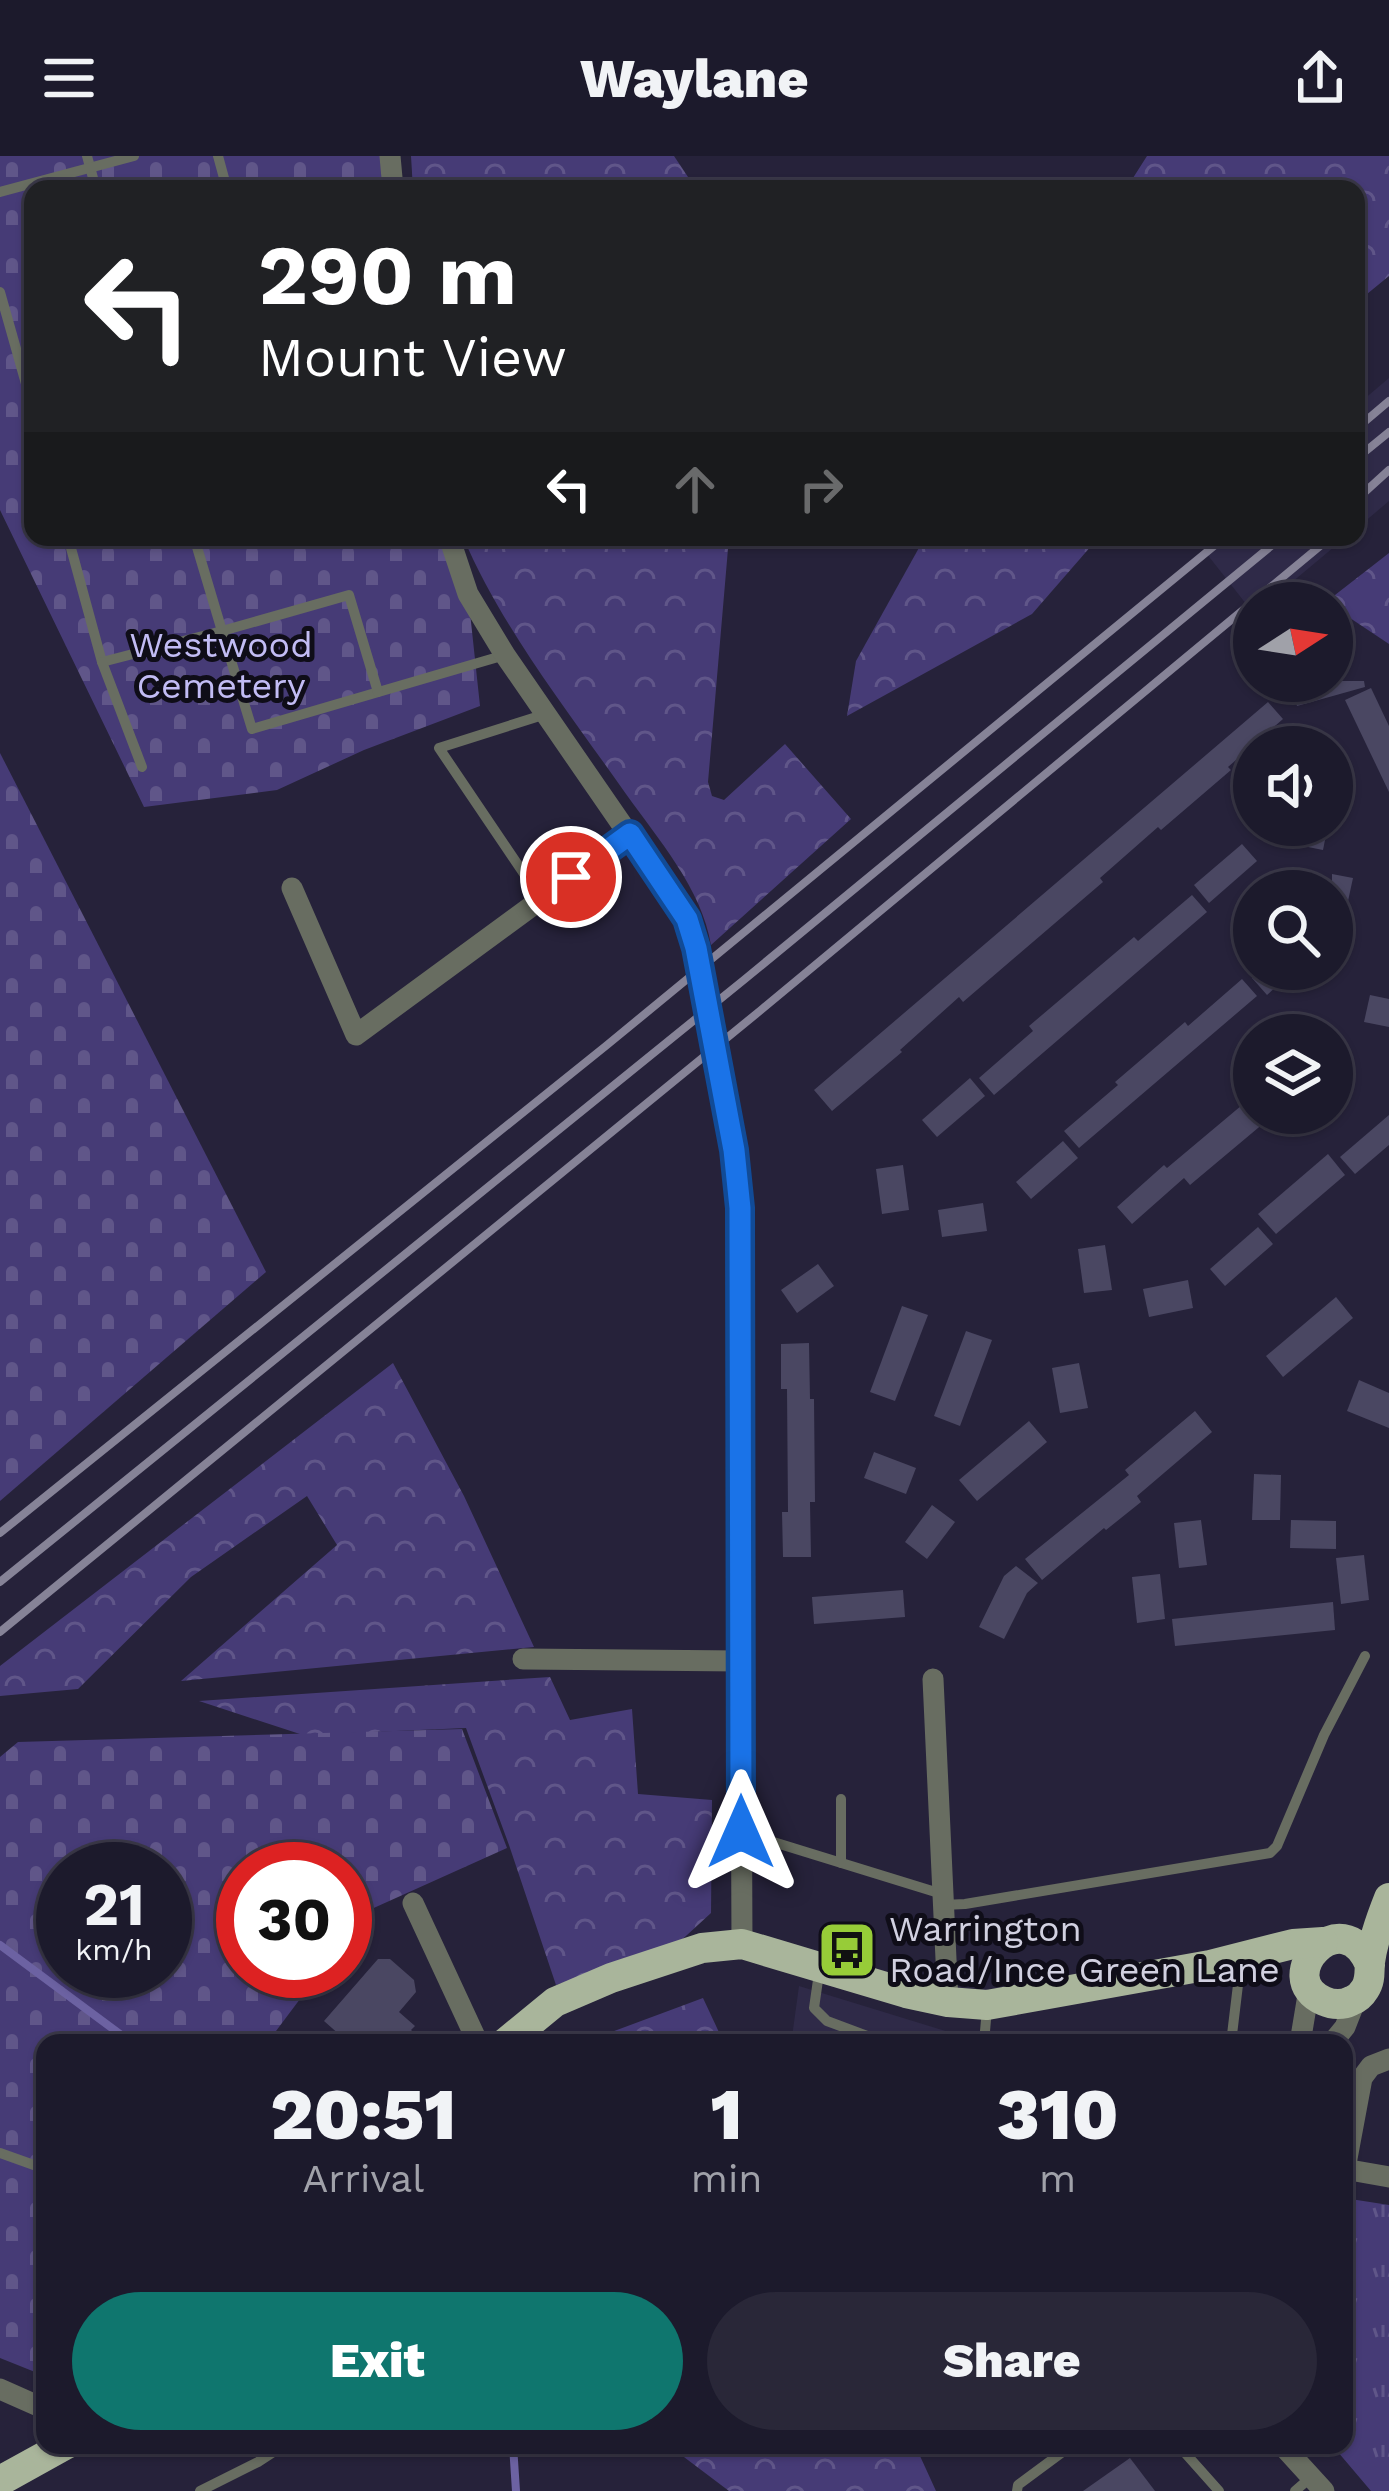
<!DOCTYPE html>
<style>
body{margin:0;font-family:"Work Sans",sans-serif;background:#292738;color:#f1f3f6;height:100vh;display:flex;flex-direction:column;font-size:45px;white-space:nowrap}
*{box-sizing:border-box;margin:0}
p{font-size:39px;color:#a0a1a9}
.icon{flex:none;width:66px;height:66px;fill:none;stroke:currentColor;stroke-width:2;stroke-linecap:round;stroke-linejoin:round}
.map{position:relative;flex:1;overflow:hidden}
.drawer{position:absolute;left:36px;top:1878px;width:1317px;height:420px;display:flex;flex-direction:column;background:#1c1a2c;border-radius:24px;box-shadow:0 3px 9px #0004,0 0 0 3px #3a3848}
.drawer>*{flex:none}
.banner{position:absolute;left:24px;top:24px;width:1341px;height:366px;border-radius:24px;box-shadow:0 3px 9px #0004,0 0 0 3px #3a3848;background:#202124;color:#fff;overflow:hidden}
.needle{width:78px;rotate:78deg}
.controls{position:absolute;left:1233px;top:426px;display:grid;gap:24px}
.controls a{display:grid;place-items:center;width:120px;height:120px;border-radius:50%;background:#1c1a2c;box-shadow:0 3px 9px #0004,0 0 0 3px #3a3848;font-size:60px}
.speed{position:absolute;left:36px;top:1686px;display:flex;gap:24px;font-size:60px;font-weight:700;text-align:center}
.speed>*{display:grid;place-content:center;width:156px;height:156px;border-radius:50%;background:#1c1a2c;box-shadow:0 3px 9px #0004,0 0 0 3px #3a3848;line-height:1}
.speed small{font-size:30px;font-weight:400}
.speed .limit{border:18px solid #d22;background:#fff;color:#111}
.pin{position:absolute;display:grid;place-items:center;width:102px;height:102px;color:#fff;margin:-51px;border:6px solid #fff;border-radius:50%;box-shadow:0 3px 12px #0007}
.me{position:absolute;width:132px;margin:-66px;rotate:0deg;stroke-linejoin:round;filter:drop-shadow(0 0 9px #0008)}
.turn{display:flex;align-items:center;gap:42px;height:252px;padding:0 36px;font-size:54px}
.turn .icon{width:156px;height:156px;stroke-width:2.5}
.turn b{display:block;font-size:84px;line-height:102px}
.lanes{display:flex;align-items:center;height:114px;padding:0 36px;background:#0003;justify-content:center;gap:60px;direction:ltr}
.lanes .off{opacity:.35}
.eta{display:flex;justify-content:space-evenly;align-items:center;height:204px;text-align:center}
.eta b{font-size:72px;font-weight:800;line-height:84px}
.primary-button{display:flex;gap:24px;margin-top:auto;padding:24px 36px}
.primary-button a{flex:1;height:138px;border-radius:72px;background:#0f766e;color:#fff;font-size:48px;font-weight:800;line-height:138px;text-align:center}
.primary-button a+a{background:#292738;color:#f1f3f6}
header{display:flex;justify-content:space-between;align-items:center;height:156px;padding:0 36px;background:#1c1a2c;font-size:54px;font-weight:800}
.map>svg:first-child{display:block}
</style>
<header><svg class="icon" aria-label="menu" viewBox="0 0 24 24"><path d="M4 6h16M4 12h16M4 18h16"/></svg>Waylane<svg class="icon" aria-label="share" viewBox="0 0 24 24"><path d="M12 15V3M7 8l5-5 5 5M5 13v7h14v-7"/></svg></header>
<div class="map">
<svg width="1389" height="2335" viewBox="0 0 1389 2335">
<defs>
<pattern id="grass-tufts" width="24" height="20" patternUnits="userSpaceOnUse" patternTransform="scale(3)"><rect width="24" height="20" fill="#463b76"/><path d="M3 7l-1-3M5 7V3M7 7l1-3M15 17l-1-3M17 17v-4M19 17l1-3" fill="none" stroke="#605689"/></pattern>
<pattern id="forest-crowns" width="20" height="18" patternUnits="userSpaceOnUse" patternTransform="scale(3)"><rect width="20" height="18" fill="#463b76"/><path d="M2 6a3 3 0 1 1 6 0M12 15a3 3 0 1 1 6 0" fill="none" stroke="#605689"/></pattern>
<pattern id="cemetery-stones" width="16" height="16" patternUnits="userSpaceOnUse" patternTransform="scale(3)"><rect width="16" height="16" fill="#463b76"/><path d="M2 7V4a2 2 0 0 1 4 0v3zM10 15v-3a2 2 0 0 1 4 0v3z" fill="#605689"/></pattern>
</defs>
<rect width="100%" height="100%" fill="#26223a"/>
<g fill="#2f2a48">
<path d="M1389 222V345L1356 373V250Z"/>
<path d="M1207 381H1346L1267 447H1254V458L1199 388Z"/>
<path d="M799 1830 965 1881V1887H777L792 1881Z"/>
</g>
<path fill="url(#grass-tufts)" d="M1344 2042 1389 2049V2335H1371L1332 2289H1344Z"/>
<g fill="url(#forest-crowns)">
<path d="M411 0H674L696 33H413Z"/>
<path d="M1147 0H1389V120L1356 147V33H1126Z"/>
<path d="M463 381H729L708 626 712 640 724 644 785 588 851 663 711 789C702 733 658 683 626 638 568 555 503 474 463 381Z"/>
<path d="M925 381H1099L1032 458 847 560 856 505Z"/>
<path d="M1389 397V488L1332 450V447L1326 446Z"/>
<path d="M393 1207 464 1340 534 1491 181 1525 337 1389 307 1340 191 1421 78 1533 0 1540V1510Z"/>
<path d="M550 1521 570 1564 632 1553 638 1638 712 1644 711 1757 675 1790 556 1829 509 1689 466 1572 303 1579 199 1545Z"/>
<path d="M703 1842 724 1887H582Z"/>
<path d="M646 2289H915L936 2335H729L676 2295Z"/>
</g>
<g fill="url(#cemetery-stones)" fill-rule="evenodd">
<path d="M0 0H390L393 33H33V381H449L468 438 480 550 364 594 277 634 144 651 0 354Z"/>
<path d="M0 597 266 1116 0 1345Z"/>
<path d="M462 1573 507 1692 367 1755 345 1784V1713H243V1815H321L267 1887H45V2220L0 2202V1601L18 1586ZM63 1713H165V1815H63Z"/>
</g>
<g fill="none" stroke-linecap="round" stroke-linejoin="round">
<g stroke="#6c62a2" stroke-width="8">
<path d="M0 1789 132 1887"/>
<path d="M513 2289 516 2335"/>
</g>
</g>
<g fill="#4a4762">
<path d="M1290 525H1364L1365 531 1297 550Z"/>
<path d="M1371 532 1389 570V636L1345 544Z"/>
<path d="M1268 546 1283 563 1228 611 1231 614 1161 674 1158 671 1100 722 1103 726 963 846 959 841 900 894 902 896 832 955 814 934Z"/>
<path d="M1282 669H1328L1323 694 1278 685Z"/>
<path d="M1242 688 1257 705 1209 747 1194 729Z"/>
<path d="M1332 718 1353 722 1340 782 1332 781Z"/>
<path d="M1192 739 1207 756 994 939 979 922 1033 875 1029 870 1134 781 1138 785Z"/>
<path d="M1262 813H1296L1267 839 1252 822Z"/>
<path d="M1242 823 1257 840 1079 992 1064 975 1118 929 1115 926 1185 866 1188 870Z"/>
<path d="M1370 839 1389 843V871L1364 866Z"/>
<path d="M970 922 985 940 937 981 922 964Z"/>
<path d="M1254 939V957H1276L1190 1029 1184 1022 1132 1068 1117 1051 1164 1009 1167 1012Z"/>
<path d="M1389 959V989L1355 1018 1340 1001Z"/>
<path d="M1063 985 1078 1002 1031 1043 1016 1026Z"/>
<path d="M1328 998 1345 1019 1276 1078 1258 1058Z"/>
<path d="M903 1009 909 1054 882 1058 876 1013Z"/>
<path d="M983 1047 987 1075 942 1081 938 1054Z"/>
<path d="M1258 1071 1273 1088 1225 1130 1210 1113Z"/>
<path d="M1105 1089 1112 1134 1084 1137 1078 1093Z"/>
<path d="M818 1108 834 1130 797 1157 781 1134Z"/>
<path d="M1188 1124 1193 1152 1149 1161 1143 1133Z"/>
<path d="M1336 1141 1353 1162 1283 1221 1266 1200Z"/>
<path d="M902 1150 928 1159 895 1245 870 1236Z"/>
<path d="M966 1175 992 1184 960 1270 934 1260Z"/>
<path d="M809 1187 810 1243H814L815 1346H810L811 1401H783L782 1356H788L787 1233H781V1188Z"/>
<path d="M1079 1207 1088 1252 1060 1257 1052 1212Z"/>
<path d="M1359 1224 1389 1237V1272L1347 1255Z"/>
<path d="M1195 1255 1212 1276 1137 1340 1141 1346 1106 1374 1104 1372 1042 1424 1025 1403 1129 1319 1125 1314Z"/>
<path d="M1029 1265 1047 1286 977 1345 959 1324Z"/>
<path d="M874 1296 916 1312 906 1338 864 1322Z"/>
<path d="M1254 1318 1281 1319 1280 1364H1252Z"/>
<path d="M932 1349 955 1366 927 1403 905 1386Z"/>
<path d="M1201 1364 1207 1409 1179 1412 1174 1367Z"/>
<path d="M1291 1364 1336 1365V1393L1290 1392Z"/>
<path d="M1364 1399 1369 1444 1341 1448 1336 1402Z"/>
<path d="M1016 1410 1038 1427 1027 1437 1004 1483 979 1471 1004 1420Z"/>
<path d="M1160 1418 1165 1463 1137 1467 1132 1421Z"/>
<path d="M903 1434 905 1461 814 1468 812 1441Z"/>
<path d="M1333 1446 1335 1474 1175 1490 1172 1463Z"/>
<path d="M378 1803H390L414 1824 416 1836 399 1856 415 1870 411 1874 425 1887H349L324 1865Z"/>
<path d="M1130 2302 1155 2335H1083Z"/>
</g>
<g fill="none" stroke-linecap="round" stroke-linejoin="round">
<g stroke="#686d61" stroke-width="10">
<path d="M87 0 96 33"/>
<path d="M218 0 227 33"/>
<path d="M0 36 134 0"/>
<path d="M0 136 28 235"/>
<path d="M68 381 102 506 222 475 252 573 505 499"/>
<path d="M194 381 222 475 349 439 378 536"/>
<path d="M102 506 142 611"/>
<path d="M541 743 439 592 546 558"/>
<path d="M741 1676 942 1738"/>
<path d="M841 1707V1643"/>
<path d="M943 1749 965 1748 1270 1697 1277 1690 1324 1579 1365 1500"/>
<path d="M819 1817 814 1852 827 1865 886 1887"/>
<path d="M984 1887 987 1852"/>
<path d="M1231 1887 1241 1804"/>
<path d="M0 1997 45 2013"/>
<path d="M1178 2289 1219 2335"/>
<path d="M200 2335 258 2306 284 2289"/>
<path d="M1017 2335 1018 2329 1072 2289"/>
<path d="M1295 2335 1310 2322"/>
</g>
<g stroke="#686d61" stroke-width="21">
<path d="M390 0 393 33"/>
<path d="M449 381 468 438 505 499 687 763 696 792"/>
<path d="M292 732 356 879 630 678"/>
<path d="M717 901 733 994 739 1052 742 1788"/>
<path d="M523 1503 740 1505"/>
<path d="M933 1523 948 1846"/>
<path d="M413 1747 478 1887"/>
<path d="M1300 1887 1309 1833"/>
<path d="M1332 1887 1345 1871 1356 1843"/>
<path d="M1344 2013 1389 2021"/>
<path d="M1345 2013 1362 1922 1371 1910 1389 1903"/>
<path d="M0 2233 45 2253"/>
<path d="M1282 2289 1324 2335"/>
</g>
<g stroke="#a9b59b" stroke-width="30">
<path d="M1370 1809C1342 1742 1270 1822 1324 1845 1333 1849 1343 1849 1351 1845 1357 1843 1362 1838 1365 1833 1371 1824 1369 1815 1370 1806 1373 1784 1381 1762 1389 1742"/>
<path d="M505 1887 555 1846 611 1822 702 1792 742 1788 906 1837 948 1846 987 1849 1210 1809 1293 1788 1323 1786"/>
<path d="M0 2325 65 2289"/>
</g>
<g stroke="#868397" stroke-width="8">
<path d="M1356 273 1389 245"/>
<path d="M1356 303 1389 276"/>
<path d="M1356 344 1389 314"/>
<path d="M0 1377 607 889 1225 381"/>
<path d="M0 1426 745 823 1282 381"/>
<path d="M0 1476 761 854 1331 381"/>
</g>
<path stroke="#686d61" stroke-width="21" d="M696 792 717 901"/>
</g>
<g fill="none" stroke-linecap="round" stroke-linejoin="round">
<g stroke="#114b97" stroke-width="30">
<path id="route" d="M571 721 630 678 687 763 696 792 734 994 740 1052 741 1676"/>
</g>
<use href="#route" stroke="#1a73e8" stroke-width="21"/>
</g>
<defs>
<g id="bus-square" transform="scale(3)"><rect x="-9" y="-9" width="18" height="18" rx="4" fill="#97cc38" stroke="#0f0d18"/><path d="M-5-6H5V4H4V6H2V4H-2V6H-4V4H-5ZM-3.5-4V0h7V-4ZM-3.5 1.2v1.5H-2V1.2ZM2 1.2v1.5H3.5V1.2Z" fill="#111"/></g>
</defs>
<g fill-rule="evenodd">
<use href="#bus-square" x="847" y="1794"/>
</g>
<g text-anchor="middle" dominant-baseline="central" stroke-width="10" stroke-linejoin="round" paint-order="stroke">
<g font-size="36" fill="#c2bcf4" stroke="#0f0d18">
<text x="221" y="489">Westwood<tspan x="221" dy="41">Cemetery</tspan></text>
</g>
<g font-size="36" fill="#d1d0e0" stroke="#0f0d18" text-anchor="start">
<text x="889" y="1773">Warrington<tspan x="889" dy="41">Road/Ince Green Lane</tspan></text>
</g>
</g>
</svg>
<div class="controls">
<a><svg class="needle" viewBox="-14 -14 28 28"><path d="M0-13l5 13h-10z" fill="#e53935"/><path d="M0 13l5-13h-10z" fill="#a0a1a9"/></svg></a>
<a><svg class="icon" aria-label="sound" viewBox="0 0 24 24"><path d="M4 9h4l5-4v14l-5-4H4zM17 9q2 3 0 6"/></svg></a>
<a><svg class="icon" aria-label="search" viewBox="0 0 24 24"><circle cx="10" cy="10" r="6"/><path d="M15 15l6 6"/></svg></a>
<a><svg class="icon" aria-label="layers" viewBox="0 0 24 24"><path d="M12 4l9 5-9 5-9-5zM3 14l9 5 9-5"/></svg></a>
</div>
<div class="speed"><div>21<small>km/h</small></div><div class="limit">30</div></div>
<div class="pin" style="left:571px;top:721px;background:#d93025"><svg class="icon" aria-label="arrive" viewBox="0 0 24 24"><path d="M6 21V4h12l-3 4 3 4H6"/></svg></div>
<svg class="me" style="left:741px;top:1676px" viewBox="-20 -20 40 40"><path d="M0-17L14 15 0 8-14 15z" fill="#1a73e8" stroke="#fff" stroke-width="4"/></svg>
<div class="banner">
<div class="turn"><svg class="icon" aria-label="left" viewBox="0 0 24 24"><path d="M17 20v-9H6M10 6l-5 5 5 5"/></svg><div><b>290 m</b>Mount View</div></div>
<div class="lanes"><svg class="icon" aria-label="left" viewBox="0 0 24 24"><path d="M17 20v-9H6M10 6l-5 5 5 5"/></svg><svg class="icon off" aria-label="ahead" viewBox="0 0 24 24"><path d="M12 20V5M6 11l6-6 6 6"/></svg><svg class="icon off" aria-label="right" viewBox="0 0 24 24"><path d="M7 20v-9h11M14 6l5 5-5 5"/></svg></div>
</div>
<section class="drawer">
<div class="eta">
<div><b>20:51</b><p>Arrival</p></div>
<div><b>1</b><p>min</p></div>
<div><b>310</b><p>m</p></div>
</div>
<div class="primary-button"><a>Exit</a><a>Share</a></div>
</section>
</div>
